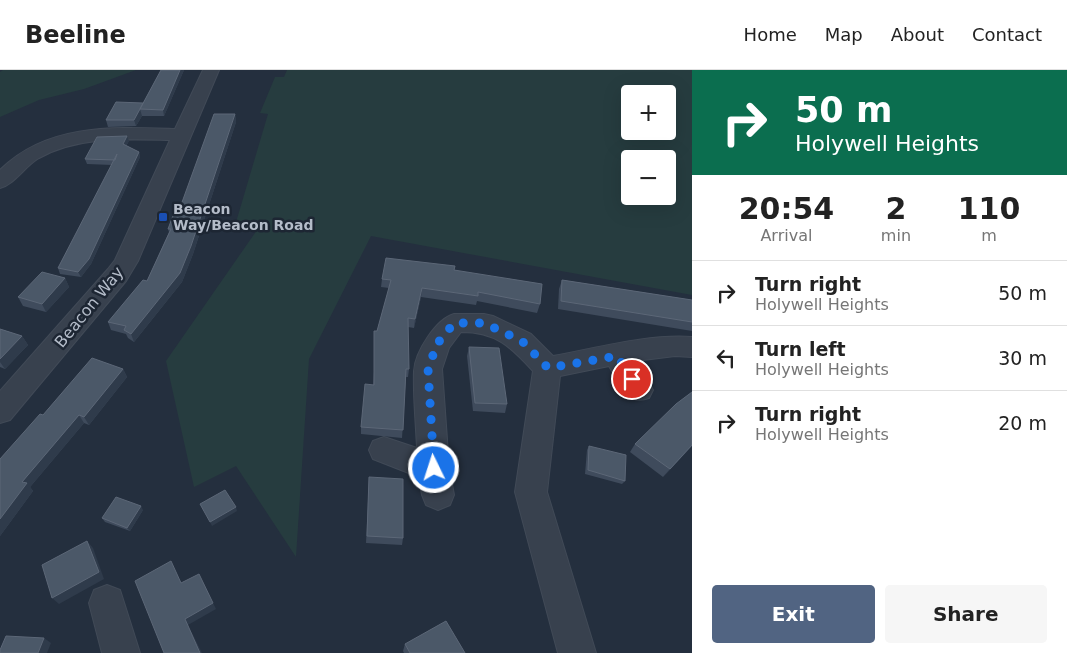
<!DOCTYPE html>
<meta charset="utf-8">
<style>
body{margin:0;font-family:"DejaVu Sans",sans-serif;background:#f6f6f6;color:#222;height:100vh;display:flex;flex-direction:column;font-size:19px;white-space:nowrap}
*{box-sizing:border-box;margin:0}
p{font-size:16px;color:#767676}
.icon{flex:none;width:28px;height:28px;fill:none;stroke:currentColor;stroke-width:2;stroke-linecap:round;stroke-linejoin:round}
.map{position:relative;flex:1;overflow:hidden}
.panel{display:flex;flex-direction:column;background:#fff;width:375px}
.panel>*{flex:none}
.top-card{background:#0b6e4f;color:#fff;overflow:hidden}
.tools{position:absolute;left:621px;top:15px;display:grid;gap:10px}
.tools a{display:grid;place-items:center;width:55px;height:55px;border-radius:5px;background:#fff;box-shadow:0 5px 20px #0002;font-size:25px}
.pin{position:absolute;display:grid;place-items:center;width:42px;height:42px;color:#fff;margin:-21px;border:2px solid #fff;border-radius:50%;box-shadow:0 1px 5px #0007}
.me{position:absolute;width:55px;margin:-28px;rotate:356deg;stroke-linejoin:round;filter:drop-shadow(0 0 4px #0008)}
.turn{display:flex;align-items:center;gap:18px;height:105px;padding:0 20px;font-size:22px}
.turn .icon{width:65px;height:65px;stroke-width:2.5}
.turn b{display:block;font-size:35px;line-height:42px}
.eta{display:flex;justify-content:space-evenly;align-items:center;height:85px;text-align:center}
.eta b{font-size:30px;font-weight:600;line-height:35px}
.button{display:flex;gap:10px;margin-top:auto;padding:10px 20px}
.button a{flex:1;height:58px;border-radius:5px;background:#516482;color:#fff;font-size:20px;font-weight:600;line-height:58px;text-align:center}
.button a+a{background:#f6f6f6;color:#222}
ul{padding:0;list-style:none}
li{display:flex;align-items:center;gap:15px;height:65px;padding:0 20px;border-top:1px solid #e0e0e0}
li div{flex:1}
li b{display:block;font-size:19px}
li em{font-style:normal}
header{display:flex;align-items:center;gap:30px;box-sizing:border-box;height:70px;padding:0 25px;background:#fff;border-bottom:1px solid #e0e0e0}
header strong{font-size:24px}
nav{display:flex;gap:28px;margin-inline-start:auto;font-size:18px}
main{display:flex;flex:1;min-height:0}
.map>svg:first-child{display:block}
</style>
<header>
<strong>Beeline</strong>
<nav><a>Home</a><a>Map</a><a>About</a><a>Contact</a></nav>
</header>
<main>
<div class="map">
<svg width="692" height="583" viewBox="0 0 692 583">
<rect width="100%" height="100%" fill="#242f3e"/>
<g fill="#263c3f" fill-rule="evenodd">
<path d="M3 0H136L84 19 39 30 0 47V2Z"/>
<path d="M287 0H692V225L371 166 309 289 296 487 236 396 194 417 166 291 257 160 234 159 268 44 260 43 275 7H284ZM630 24H668V61H630ZM630 89H668V126H630Z"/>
</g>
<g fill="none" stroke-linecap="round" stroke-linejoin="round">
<g stroke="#414a57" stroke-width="2">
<g id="minor">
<path d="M203 0H219L138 191 126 211 10 350 0 353V321L108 199 115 190 170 70C125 69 80 66 39 88 25 96 15 114 0 118V100C47 53 114 57 175 59Z"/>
<path d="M454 244H484L493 246 531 264 553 286C598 278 646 264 692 267V287L675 286 635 291 653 320 649 328C625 336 620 314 609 296L560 306 547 422 596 583H558L515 422 533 301C510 276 496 262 461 262L449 278 442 299 449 398 454 425 450 435 438 440 426 435 422 425 419 407 373 389 369 380 373 371 384 367 417 378C416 353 413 326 414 301 415 282 436 249 454 244Z"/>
<path d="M107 515 120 520 140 583H102L89 533 94 520Z"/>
</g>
</g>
<use href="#minor" fill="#38414e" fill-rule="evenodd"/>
</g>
<g fill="#3f4b5c">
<path d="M161 0H184L164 46H142L136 56 108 57 106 50 143 33Z"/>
<path d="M235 44 236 52 193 184 182 212 134 272 128 268 126 264 111 260 108 252 147 211 169 162 168 159 181 135Z"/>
<path d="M129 71 126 76 139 82 140 87 91 194 81 207 60 204 58 198 112 95 87 94 85 89Z"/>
<path d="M454 200 540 234 537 243 477 231 476 235 421 227 414 258 408 257 409 299 408 307H406L402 368 361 364V357L373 315 377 261 389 218 381 217 382 209Z"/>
<path d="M65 208 69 217 46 242 23 236 18 227Z"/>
<path d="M562 210 692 230V261L558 239 559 219Z"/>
<path d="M0 259 22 266 28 275 5 299 0 297Z"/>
<path d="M469 277 507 334 505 343 473 341 467 286Z"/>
<path d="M123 299 127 307 89 355 84 353 30 417 33 421 0 466V389L43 345Z"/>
<path d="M692 322V376L663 407 630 382 635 374Z"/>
<path d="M589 376 625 411 622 414 585 404 587 380Z"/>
<path d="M369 407 403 468 402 475 366 473Z"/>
<path d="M143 440 130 461 105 452 102 448Z"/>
<path d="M405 574 465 583H404L403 581Z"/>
</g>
<g fill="#2f3b4b">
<path d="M180 0H184L164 46 163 40Z"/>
<path d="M140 39 142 46 136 56 134 50Z"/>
<path d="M235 44 236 52 193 184 182 212 134 272 131 264Z"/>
<path d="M127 66 129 71 124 79 123 74Z"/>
<path d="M139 82 140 87 91 194 81 207 78 202Z"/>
<path d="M65 208 69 217 46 242 42 234Z"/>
<path d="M422 218 421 227 414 258 415 249Z"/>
<path d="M22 266 28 275 5 299 0 292V289Z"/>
<path d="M123 299 127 307 89 355 84 347Z"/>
<path d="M79 345 84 353 30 417 33 421 0 466V449L22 412Z"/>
<path d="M692 375V376L663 407 670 399Z"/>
<path d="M141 436 143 440 130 461 127 458Z"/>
<path d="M236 437 237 441 212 456 210 452Z"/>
<path d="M87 471 93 478 104 509 59 534 52 528Z"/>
<path d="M199 504 216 539 188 555 202 583H200L185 549Z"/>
<path d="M44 568 51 573 47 583H38Z"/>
</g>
<g fill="#4b5868" stroke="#5c6777">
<path d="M161 0H180L163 40 140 39 134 50H106L116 32 143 33 140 39Z"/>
<path d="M214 44H235L191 176 180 203 131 264 124 260 126 256 108 252 143 210 147 211 171 159H168L177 135H181Z"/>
<path d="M127 66 123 74 139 82 89 189 78 202 58 198 117 84 115 90 85 89 97 67Z"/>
<path d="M386 188 455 196 454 200 542 214 540 234 478 222V226L422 218 415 249 408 248 409 299H406L403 360 361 357 365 314 374 315V261H377L391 210 382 209Z"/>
<path d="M42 202 65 208 42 234 18 227Z"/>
<path d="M562 210 692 230V252L561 231Z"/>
<path d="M0 259 22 266 0 289Z"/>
<path d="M469 277 499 278 507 334 475 333Z"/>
<path d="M92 288 123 299 84 347 79 345 22 412 27 413 0 449V389L40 344 43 345Z"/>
<path d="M692 322V375L670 399 635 374 676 334Z"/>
<path d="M589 376 626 385 625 411 588 400Z"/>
<path d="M369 407 403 409V468L367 466Z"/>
<path d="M225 420 236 437 210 452 200 434Z"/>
<path d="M116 427 141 436 127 458 102 448Z"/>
<path d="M87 471 99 502 52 528 42 495Z"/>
<path d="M171 491 181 513 199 504 213 533 185 549 200 583H164L135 511Z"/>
<path d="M446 551 465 583H410L405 574Z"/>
<path d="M6 566 44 568 38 583H0V580Z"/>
</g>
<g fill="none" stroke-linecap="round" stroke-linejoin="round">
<path stroke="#1a73e8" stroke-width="9" stroke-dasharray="0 16.2" d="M434 398 428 299 437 274 454 253H484L522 271 548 298 617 286 632 309"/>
</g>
<rect fill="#1a4fb4" stroke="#1d2633" stroke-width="2" x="158" y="142" width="10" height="10" rx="2.5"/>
<g text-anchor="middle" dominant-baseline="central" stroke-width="5" stroke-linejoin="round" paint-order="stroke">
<g font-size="14" font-weight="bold" fill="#b4bcc9" stroke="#1d2633" text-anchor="start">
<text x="173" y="139">Beacon<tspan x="173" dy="16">Way/Beacon Road</tspan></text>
</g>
<g font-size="16" fill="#b4bcc9" stroke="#1d2633">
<text transform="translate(89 237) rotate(-51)">Beacon Way</text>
</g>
</g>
</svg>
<div class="tools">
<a>+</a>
<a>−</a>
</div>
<div class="pin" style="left:632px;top:309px;background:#d93025"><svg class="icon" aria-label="arrive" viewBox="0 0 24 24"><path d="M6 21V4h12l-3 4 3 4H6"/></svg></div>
<svg class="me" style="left:434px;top:398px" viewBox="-20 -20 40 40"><circle r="17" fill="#1a73e8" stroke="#fff" stroke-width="3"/><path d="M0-11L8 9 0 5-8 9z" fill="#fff"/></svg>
</div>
<section class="panel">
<div class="top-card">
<div class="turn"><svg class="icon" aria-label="right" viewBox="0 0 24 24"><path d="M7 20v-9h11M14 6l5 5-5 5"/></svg><div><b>50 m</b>Holywell Heights</div></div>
</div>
<div class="eta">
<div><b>20:54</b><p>Arrival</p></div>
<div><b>2</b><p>min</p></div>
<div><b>110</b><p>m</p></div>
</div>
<ul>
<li><svg class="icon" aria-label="right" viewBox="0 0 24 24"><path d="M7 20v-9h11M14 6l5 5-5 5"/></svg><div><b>Turn right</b><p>Holywell Heights</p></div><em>50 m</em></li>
<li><svg class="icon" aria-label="left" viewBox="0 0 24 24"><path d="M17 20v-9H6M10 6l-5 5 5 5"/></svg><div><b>Turn left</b><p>Holywell Heights</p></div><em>30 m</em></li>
<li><svg class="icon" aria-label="right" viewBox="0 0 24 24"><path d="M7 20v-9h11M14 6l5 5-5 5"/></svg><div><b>Turn right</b><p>Holywell Heights</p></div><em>20 m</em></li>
</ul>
<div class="button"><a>Exit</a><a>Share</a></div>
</section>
</main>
